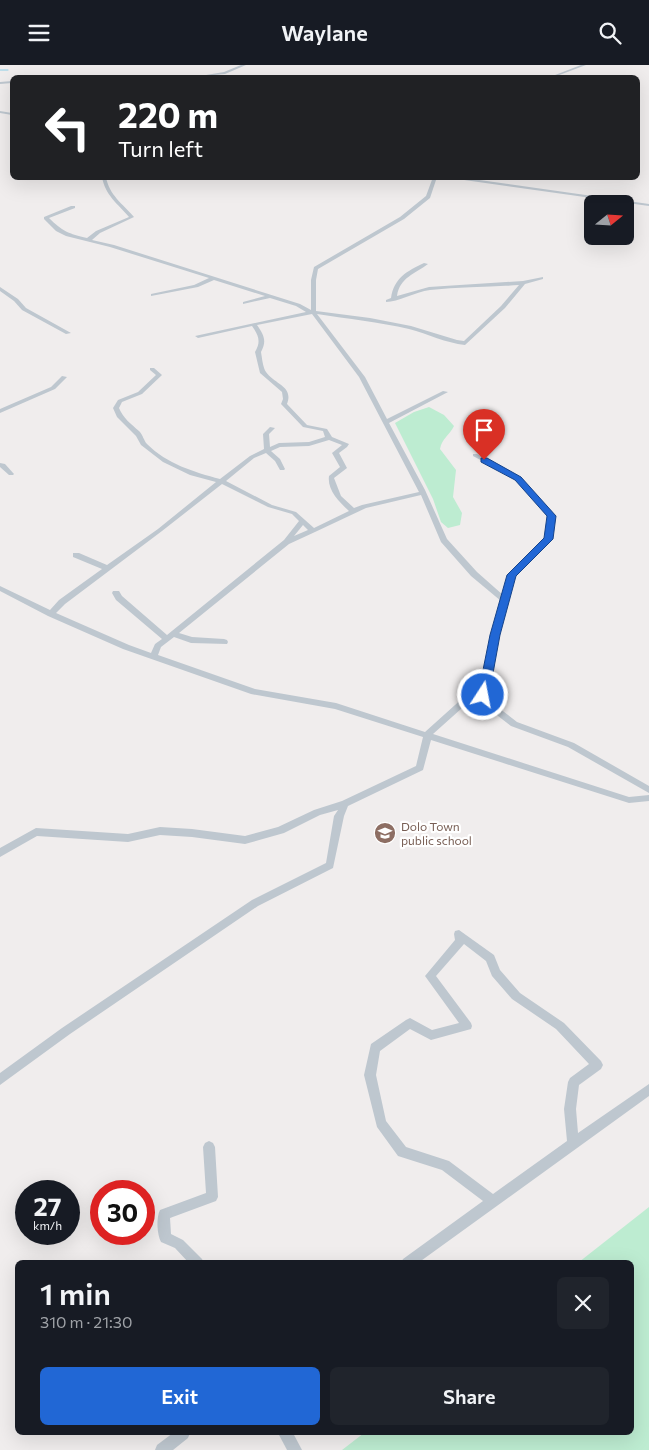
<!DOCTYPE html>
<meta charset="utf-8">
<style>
body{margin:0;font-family:Commissioner,sans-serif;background:#20242c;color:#f1f3f6;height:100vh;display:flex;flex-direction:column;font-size:19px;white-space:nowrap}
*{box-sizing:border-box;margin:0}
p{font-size:16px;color:#9ea1a6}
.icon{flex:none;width:28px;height:28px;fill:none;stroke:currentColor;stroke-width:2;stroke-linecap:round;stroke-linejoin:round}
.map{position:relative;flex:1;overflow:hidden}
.details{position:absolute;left:15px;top:1195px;width:619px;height:175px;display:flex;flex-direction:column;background:#171b24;border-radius:8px;box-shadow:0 5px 20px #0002}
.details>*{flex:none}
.hud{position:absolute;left:10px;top:10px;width:630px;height:105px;border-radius:8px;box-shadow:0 5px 20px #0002;background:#202124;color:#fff;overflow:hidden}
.needle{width:32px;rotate:72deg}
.fabs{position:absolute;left:584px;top:130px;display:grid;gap:10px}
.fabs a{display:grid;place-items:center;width:50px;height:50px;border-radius:8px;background:#171b24;box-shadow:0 5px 20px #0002;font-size:25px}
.speed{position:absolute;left:15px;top:1115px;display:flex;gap:10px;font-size:25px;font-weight:700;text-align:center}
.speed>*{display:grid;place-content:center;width:65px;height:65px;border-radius:50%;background:#171b24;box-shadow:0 5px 20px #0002;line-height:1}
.speed small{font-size:12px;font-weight:400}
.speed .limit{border:8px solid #d22;background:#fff;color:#111}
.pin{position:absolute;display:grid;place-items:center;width:42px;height:42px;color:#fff;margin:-51px -21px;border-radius:50% 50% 50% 0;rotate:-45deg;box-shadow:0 0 5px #0007}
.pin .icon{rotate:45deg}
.me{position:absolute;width:55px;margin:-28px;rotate:11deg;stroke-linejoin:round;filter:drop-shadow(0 0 4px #0008)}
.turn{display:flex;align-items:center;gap:18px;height:105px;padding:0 25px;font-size:22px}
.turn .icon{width:65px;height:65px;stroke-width:2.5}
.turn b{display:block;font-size:35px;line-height:42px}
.round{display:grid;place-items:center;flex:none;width:52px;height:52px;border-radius:8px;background:#20242c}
.head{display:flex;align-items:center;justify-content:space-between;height:85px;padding:0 25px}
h1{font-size:30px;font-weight:600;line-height:38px}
.cta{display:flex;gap:10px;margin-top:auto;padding:10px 25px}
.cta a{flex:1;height:58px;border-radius:8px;background:#2167d5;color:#fff;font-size:20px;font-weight:600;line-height:58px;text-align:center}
.cta a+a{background:#20242c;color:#f1f3f6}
header{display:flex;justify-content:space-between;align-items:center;height:65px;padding:0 25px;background:#171b24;font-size:22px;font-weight:600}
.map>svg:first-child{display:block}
</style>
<header><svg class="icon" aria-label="menu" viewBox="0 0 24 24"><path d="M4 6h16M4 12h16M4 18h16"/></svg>Waylane<svg class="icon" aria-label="search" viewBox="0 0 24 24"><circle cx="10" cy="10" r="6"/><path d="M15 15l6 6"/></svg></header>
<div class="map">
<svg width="649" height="1385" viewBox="0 0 649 1385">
<rect width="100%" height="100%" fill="#f0eded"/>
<g fill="#bdecd1">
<path d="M429 342 444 350 454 361C450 370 442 373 440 384L456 405 453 432 462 448 460 460 448 463 441 457 433 434 395 358 414 347Z"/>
<path d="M649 1142V1385H342L364 1368H631V1198L579 1197Z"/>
</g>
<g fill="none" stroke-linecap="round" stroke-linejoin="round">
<path stroke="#8ccfe7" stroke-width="1" d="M0 5H8"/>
<g fill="#bec7cf" fill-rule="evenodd">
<path d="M241 0H246L225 9 194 12 224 7Z"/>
<path d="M581 0H586L554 12H550Z"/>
<path d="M12 16V18L0 19V17Z"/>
<path d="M0 46 12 48V50L0 48Z"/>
<path d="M102 112H106C109 130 123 139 134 152L100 168 92 175 114 180 300 239 311 245V215L314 202 400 152 426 131 433 112H437L430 133 404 154 318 204 316 215V246L370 253 411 261 457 275 464 276 501 241 519 220C490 222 460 222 430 225 415 227 398 237 386 237V235L391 233C394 213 407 206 424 198L428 199C415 209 400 212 397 231L429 222 523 216 543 212V214L525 219 505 243 465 280C446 278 428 269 409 264 379 257 348 254 317 249L365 312 387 354 443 326 448 327 389 358 425 425 447 474 477 507 503 530 509 508 546 473 548 451 516 414 473 391V389H477L520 412 553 450V474L515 511 499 570 487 630 495 640 517 657 574 678 649 721V728L568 682 511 661 489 644 481 633 471 635 433 669 629 732 649 730V736L629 738 431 675 423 705 348 741 344 751 333 803 258 841 70 969 0 1020V1008L62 963 252 835 326 798 334 751 338 745 320 750 284 768 245 779 192 772 160 770 128 777 37 771 0 792V783L36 763 128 769 160 762 192 764 245 771 278 762 314 745 342 736 416 701 423 672 335 644 251 629 123 584 48 551 0 526V521L50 545 59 535 102 504 73 492V488H79L107 500 158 464 216 417 190 410 163 397 141 380 136 371 117 352 113 343 118 335 138 327 156 310 150 305V303H154L162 310 142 329 122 337 119 343C123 353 131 359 139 366 143 370 144 376 147 379 167 399 194 407 220 414L250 391 264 384 263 369 270 362 275 363 269 369 270 382 279 378 309 377 325 372 323 366 303 362 281 339 283 334 282 327 260 308 255 287C261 277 259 271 252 261L198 273 195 271 306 247 296 241 270 233 243 239V237L265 231 214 215 198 222 151 231V229L194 220 209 213 110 182 66 171 56 166 44 154V152L71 141H75V143L49 153C62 166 69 169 87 173L96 166 129 152C118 139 105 130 102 112ZM312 249 359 312 419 427 362 440 354 443 341 431 334 413 347 403 339 388 347 382 349 379 332 372 327 364 307 360 287 339C294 321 274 319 266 307 263 303 262 293 261 287 267 276 264 270 257 260ZM329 375 342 380 332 388 340 402 329 411C327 425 339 437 349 446L314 463 296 447 272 440 226 416 254 393 266 388 275 396 280 405H284L285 404 280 394 271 386 280 382 309 381ZM222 419 268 442 292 449 299 456 284 475 167 570 122 531 119 526H113L112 528 116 535 162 574 155 579 151 588 129 580 56 548 65 539 162 466ZM421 430 441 477 471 511 501 536 491 570 479 628 465 631 425 667 336 638 255 624 158 590 161 582 174 572 191 578 227 579 228 577 227 575 224 574 192 572 179 568 289 479 315 467 366 443ZM303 460 308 465 294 471Z"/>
<path d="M443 112H458L649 139V141Z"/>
<path d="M0 222 18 234 26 243 71 268 66 269 22 245 14 236 0 226Z"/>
<path d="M62 311 67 312 55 324 0 348V344L51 322Z"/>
<path d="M0 398 5 399 14 409 13 410H9L0 402Z"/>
<path d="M459 865 494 890 500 905 520 928 564 958 601 996 603 1000 601 1004 579 1020 576 1044 578 1068 649 1019V1031L418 1198H401L403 1194 483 1136 442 1105 398 1091 377 1062 364 1010 371 979 406 955 410 953 432 965 459 958 425 911 455 875 454 869 455 866ZM464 879 486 896 492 911 512 934 556 964 589 999 570 1013 568 1017 564 1044 567 1076 493 1129 449 1096 406 1082 386 1056 376 1010 380 986 410 964 431 975 471 964 472 961 471 958 436 911Z"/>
<path d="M209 1076 213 1078 215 1082 218 1132 216 1136 170 1153 171 1169 183 1175 202 1194 204 1198H189L175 1183 161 1177C157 1169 156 1153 160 1145L206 1128 203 1082 205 1078Z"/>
<path d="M173 1368H190L188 1373 173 1385H155L157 1380Z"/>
<path d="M278 1368H293L302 1385H287Z"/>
</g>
</g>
<path fill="#2167d5" stroke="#15438a" d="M481 393H487L521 412 556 451 553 474 516 511 500 570 489 630 483 634 478 630 490 570 507 510 544 473 547 451 515 415 481 397Z"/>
<defs>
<g id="school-disc" transform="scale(1.125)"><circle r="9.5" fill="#8d6e63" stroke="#fff"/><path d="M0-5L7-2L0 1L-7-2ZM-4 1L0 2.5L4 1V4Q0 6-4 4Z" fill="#fff"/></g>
</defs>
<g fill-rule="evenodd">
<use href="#school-disc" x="385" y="768"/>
</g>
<g text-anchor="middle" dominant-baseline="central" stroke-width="4.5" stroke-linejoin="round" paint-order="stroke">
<g font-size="12" fill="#785e54" stroke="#fff" text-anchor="start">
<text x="401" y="761">Dolo Town<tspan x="401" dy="14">public school</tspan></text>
</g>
</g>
</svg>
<div class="fabs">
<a><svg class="needle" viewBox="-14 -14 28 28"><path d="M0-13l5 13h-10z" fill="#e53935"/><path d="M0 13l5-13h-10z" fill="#9ea1a6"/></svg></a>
</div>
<div class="speed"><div>27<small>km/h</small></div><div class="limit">30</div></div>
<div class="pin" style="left:484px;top:395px;background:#d93025"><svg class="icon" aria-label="arrive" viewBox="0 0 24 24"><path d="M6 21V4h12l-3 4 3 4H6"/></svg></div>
<svg class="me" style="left:483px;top:630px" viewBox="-20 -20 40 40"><circle r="17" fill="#2167d5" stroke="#fff" stroke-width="3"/><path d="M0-11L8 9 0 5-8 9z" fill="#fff"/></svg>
<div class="hud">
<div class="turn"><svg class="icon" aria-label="left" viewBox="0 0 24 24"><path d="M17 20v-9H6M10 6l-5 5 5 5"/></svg><div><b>220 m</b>Turn left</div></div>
</div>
<section class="details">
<div class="head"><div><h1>1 min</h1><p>310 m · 21:30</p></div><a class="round"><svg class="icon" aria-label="close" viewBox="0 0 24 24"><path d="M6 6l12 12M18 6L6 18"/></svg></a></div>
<div class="cta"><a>Exit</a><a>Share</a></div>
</section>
</div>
